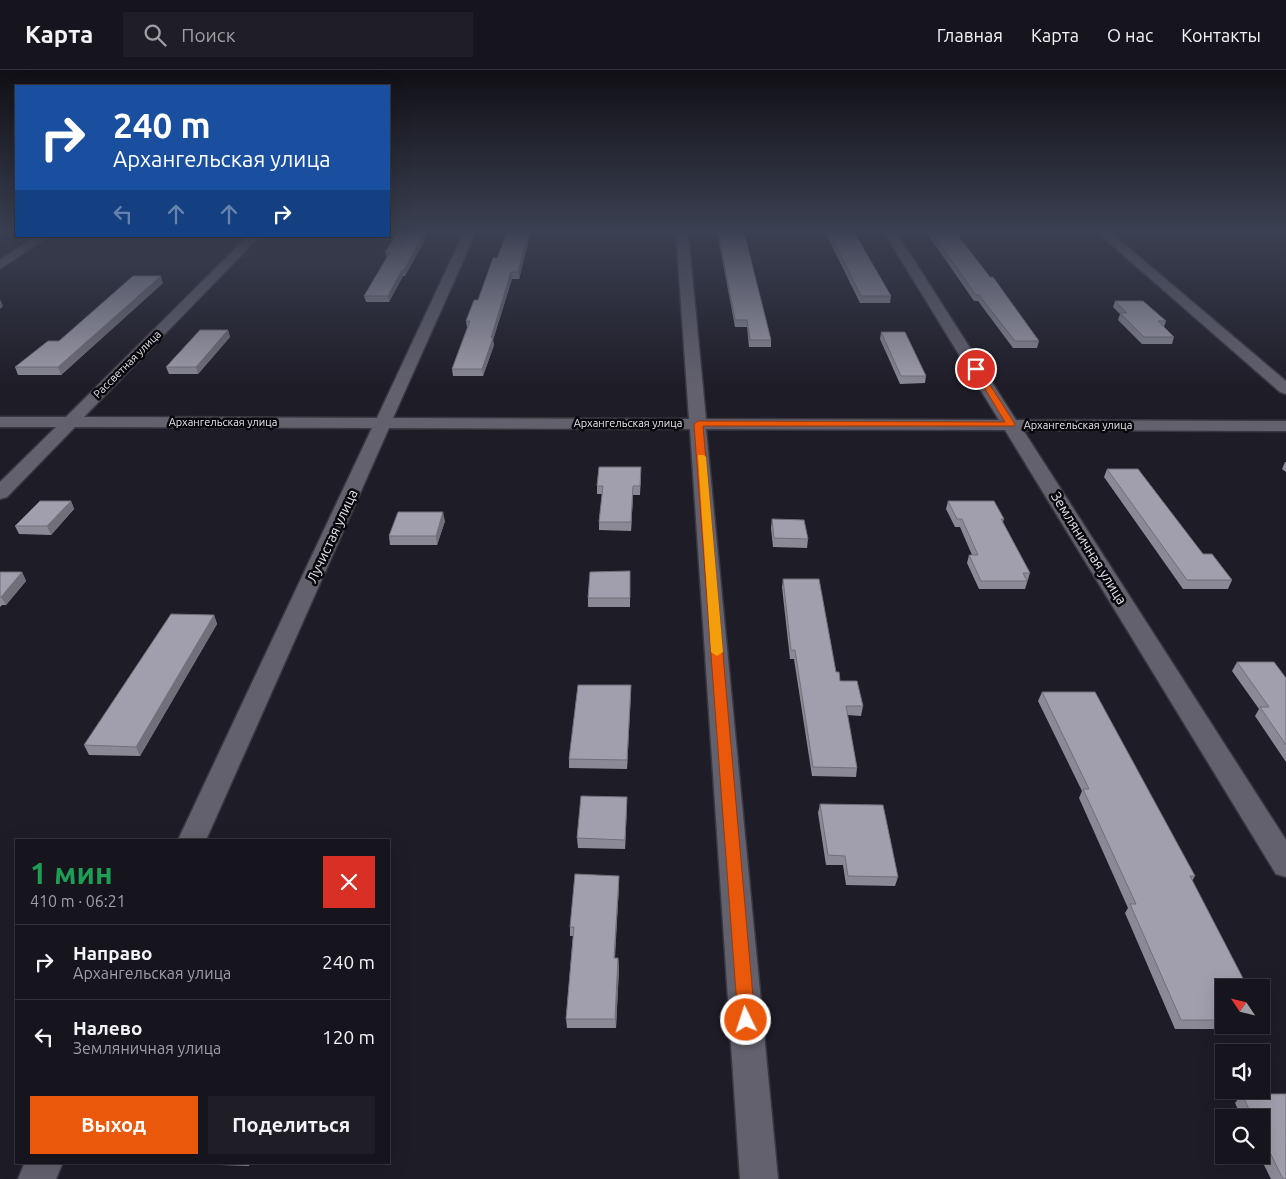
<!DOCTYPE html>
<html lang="ru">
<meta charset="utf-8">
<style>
body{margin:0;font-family:Ubuntu,sans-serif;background:#1f1e26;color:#f1f3f6;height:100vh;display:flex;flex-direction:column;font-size:19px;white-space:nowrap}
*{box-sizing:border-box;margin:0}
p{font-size:16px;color:#9e9fa4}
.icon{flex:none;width:28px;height:28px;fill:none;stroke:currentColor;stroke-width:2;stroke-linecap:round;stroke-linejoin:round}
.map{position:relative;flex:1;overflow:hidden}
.drawer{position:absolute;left:15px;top:769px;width:375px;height:325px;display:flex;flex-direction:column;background:#16151d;border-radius:0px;box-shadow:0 5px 20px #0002,0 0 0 1px #35343b}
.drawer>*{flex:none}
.banner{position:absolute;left:15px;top:15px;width:375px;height:152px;border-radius:0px;box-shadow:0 5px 20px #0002,0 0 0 1px #35343b;background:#1a4fa0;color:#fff;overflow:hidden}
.needle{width:32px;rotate:305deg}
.tools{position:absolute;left:1215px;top:909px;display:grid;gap:10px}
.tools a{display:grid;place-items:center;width:55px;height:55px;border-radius:0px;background:#16151d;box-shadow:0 5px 20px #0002,0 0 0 1px #35343b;font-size:25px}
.pin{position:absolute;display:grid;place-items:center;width:42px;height:42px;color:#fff;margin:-21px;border:2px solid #fff;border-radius:50%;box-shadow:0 1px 5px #0007}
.me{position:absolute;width:55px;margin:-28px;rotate:356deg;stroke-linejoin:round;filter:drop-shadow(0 0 4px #0008)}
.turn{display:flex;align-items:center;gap:18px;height:105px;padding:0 15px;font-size:22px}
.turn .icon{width:65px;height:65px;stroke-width:2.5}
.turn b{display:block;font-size:35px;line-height:42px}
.lanes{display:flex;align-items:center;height:48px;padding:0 15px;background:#0003;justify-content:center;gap:25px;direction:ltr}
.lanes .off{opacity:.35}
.round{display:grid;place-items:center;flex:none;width:52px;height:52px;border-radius:0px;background:#1f1e26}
.head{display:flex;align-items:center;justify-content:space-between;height:85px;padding:0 15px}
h1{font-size:30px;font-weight:700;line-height:38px;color:#1e9e55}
.button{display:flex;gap:10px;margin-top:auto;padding:10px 15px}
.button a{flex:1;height:58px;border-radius:0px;background:#ea580c;color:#fff;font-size:20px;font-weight:700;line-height:58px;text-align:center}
.button a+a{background:#1f1e26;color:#f1f3f6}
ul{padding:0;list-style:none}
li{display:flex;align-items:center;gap:15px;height:75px;padding:0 15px;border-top:1px solid #35343b}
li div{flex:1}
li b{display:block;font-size:19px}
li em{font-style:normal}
header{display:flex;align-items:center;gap:30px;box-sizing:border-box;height:70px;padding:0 25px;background:#16151d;border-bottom:1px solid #35343b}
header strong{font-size:24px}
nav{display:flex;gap:28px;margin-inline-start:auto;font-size:18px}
.search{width:350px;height:45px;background:#1f1e26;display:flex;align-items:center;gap:12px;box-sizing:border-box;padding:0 18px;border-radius:0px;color:#9e9fa4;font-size:19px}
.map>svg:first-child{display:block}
</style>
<header>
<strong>Карта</strong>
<div class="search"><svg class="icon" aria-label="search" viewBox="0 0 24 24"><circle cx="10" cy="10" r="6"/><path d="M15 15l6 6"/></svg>Поиск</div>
<nav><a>Главная</a><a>Карта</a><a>О нас</a><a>Контакты</a></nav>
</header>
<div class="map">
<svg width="1286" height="1109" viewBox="0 0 1286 1109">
<rect width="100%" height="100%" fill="#1e1c27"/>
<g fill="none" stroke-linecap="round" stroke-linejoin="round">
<g stroke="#393840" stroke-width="3">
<g id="minor">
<path d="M464 162H476L393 348 689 349 676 162H688L706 349 999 350 884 162H896L1016 350 1286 351V361L1023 360 1286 770V807L1276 804 1005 360 706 359 778 1109H740L690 359 389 358 206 770H178L372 358 75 357 7 427 0 429V412L56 357H0V347H66L248 166H260L84 347 377 348Z"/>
<path d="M1097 162H1110L1286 311V324L1280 322Z"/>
<path d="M36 166H49L0 199V190Z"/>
<path d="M25 1092H63L56 1109H18Z"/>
</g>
</g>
<use href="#minor" fill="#63616e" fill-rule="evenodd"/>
</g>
<g fill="#8a8995">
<path d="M398 162H429L405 206H403L389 232H366L364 226 387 188 385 182Z"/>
<path d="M507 162H531L519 209H512L493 270 494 275 483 306H453L452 299 467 258 466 251 478 230 497 188Z"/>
<path d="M717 162H744L771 270V277H749L747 257H735Z"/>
<path d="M825 162H854L891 226 890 233H860Z"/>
<path d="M926 162H959L960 163 959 168 1039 271 1037 278H1013L978 231H974Z"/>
<path d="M163 213 61 305H18L15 297 59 271Z"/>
<path d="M1115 231 1166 251 1164 257 1174 267 1172 274H1142L1118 250 1120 244 1113 237Z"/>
<path d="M228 260 230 267 198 304H169L166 297Z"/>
<path d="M881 262 926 306 925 313 900 314 880 269Z"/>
<path d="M1285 392H1286V402L1282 399Z"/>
<path d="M1107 399 1232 510 1228 519H1183L1104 407Z"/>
<path d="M641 405 640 425H633L631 461 599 460V452L602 424H597V416Z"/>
<path d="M71 431 74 439 51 465 19 464 15 456Z"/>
<path d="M948 431 1004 449 1003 452 1030 503 1025 519H979L967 493 969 485H972L960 457H955L946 439Z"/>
<path d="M772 449 808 469 807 478 773 477 771 458Z"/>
<path d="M445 451 437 475H390L389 466Z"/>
<path d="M630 501V537H588V528Z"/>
<path d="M0 502H22L26 511 6 535H2L0 537Z"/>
<path d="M783 509 840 611 863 636 861 646 847 645 857 698 856 707 812 706 794 589H790L782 517Z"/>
<path d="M214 545 217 554 140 686 89 685 84 675Z"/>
<path d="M1237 592 1286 608V692L1255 646 1259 639 1232 601Z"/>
<path d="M631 615 627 699 569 698V689Z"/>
<path d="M1042 622 1195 806 1192 811 1224 918V955H1260L1257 959H1175L1125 843 1128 838 1079 728 1082 721 1038 631Z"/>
<path d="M627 727 625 779 578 778 577 768Z"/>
<path d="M820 734 898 807 895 816 846 815 843 795H826L818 743Z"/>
<path d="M619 806V815L615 888H618L619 898 616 958H567L566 949 573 866H570V857Z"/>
<path d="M1242 1024H1286V1109H1271L1259 1085H1261V1048H1242L1235 1033Z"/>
<path d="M161 1092H250L249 1096 162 1093Z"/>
</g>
<g fill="#716f79">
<path d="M425 162H429L405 206 404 200Z"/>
<path d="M529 162H531L519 209 518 202Z"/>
<path d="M402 200 403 206 389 232 388 226Z"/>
<path d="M511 202 512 209 493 270 494 275 483 306 482 299Z"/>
<path d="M161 206 163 213 61 305 58 297Z"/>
<path d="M0 229 3 236 0 239Z"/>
<path d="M228 260 230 267 198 304 196 297Z"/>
<path d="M633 416V425L631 461V452Z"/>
<path d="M71 431 74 439 51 465 47 456Z"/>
<path d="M443 442 445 451 437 475 436 466Z"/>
<path d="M22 502 26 511 6 535 1 527Z"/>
<path d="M214 545 217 554 140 686 136 677Z"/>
<path d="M631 615V624L627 699V690Z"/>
<path d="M627 727V736L625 779V770Z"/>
<path d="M619 806V815L614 897V888Z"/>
<path d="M618 888 619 898 616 958 615 949Z"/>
</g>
<g fill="#a19fad" stroke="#716f79">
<path d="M398 162H425L404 200H402L388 226H364L390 182H385Z"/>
<path d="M507 162H529L518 202H511L491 268H493L482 299H452L470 251H466L474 230H478L493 188H497Z"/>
<path d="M718 162H744L771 270H750L747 250H735Z"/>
<path d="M829 162H854L891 226H861Z"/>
<path d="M931 162H959L960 163H956L990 207H993L1039 271H1015L979 225H976Z"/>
<path d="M133 206H161L58 297H15L48 271H59Z"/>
<path d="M1115 231H1143L1166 251H1158L1174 267H1144L1120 243H1127Z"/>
<path d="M200 260H228L196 297H166Z"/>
<path d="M881 262H905L926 306H901Z"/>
<path d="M599 397H641L640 416H633L631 452H599L603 416H597Z"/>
<path d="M1107 399H1138L1203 484H1212L1232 510H1187Z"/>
<path d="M40 431H71L47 456H15Z"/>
<path d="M948 431H994L1004 449H1001L1030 503H1023L1027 511H981L969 485H978L962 449H957Z"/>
<path d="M398 442H443L436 466H389Z"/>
<path d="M772 449 804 450 808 469 774 468Z"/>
<path d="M630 501V528H588L590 502Z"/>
<path d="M0 502H22L1 527H0Z"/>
<path d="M783 509H819L836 602H839L840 611H857L863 636H846L857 698 813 697 795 580H791Z"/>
<path d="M171 544 214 545 136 677 84 675Z"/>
<path d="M1237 592H1274L1286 608V675L1260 637H1269Z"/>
<path d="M578 615H631L627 690 569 689Z"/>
<path d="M1042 622H1095L1195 806H1190L1248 918H1224V950H1181L1130 834H1136L1083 719H1089Z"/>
<path d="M581 726 627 727 625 770 577 768Z"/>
<path d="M820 734 883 735 898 807 848 806 845 786 828 785Z"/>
<path d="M575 804 619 806 614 888H618L615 949H566L574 857H570Z"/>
<path d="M1261 944 1264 950H1261Z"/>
<path d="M1242 1024H1286V1109H1283L1261 1064V1048H1253Z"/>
</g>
<linearGradient id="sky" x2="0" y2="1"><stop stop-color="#100f15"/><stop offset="0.51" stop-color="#3b4052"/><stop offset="1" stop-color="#3b4052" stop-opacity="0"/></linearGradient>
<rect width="1286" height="317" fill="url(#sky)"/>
<path fill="#ea580c" stroke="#983908" d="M974 298H979L1015 354 1014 356H703L755 950 753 956 746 958 740 956 738 950 694 354 698 351 1005 352 973 299Z"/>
<path fill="#f59e0b" d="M698 385H704L706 387 723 582 717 586 711 582Z"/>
<g text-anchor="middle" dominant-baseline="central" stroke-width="5" stroke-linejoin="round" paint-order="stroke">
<g font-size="11" fill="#e5e4ec" stroke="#08070c">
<text transform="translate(127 294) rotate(-45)">Рассветная улица</text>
<text x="223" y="352">Архангельская улица</text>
<text x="628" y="353">Архангельская улица</text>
<text x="1078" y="355">Архангельская улица</text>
</g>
<g font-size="14" fill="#e5e4ec" stroke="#08070c">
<text transform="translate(332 466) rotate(-65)">Лучистая улица</text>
<text transform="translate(1089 478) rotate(58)">Земляничная улица</text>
</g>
</g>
</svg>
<div class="tools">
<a><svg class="needle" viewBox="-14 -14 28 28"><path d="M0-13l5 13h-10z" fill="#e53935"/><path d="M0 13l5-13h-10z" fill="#9e9fa4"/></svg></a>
<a><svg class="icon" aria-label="sound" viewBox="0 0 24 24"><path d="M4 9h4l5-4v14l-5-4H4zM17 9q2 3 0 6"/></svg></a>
<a><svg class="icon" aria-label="search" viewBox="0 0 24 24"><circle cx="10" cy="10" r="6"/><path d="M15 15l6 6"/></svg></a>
</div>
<div class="pin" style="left:976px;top:299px;background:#d93025"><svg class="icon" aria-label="arrive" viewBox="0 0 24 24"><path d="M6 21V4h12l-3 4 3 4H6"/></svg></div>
<svg class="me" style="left:746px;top:950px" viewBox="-20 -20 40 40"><circle r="17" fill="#ea580c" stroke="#fff" stroke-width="3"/><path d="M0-11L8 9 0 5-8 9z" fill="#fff"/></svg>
<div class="banner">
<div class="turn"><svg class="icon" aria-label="right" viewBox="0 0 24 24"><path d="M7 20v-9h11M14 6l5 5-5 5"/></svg><div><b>240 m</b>Архангельская улица</div></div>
<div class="lanes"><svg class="icon off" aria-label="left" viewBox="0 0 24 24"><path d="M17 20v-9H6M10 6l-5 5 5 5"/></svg><svg class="icon off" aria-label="ahead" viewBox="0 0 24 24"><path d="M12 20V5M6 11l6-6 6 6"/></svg><svg class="icon off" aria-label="ahead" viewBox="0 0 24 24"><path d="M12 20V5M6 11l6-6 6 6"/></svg><svg class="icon" aria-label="right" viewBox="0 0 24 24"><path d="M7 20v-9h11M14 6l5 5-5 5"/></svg></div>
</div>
<section class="drawer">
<div class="head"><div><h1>1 мин</h1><p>410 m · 06:21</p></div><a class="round" style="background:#d93025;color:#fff"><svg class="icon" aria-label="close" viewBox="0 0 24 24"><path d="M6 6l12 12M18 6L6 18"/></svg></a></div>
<ul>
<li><svg class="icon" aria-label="right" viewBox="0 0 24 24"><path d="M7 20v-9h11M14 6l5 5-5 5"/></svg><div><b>Направо</b><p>Архангельская улица</p></div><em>240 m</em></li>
<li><svg class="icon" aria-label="left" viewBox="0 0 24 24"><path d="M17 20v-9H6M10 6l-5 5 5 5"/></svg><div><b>Налево</b><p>Земляничная улица</p></div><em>120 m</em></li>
</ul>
<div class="button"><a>Выход</a><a>Поделиться</a></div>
</section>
</div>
